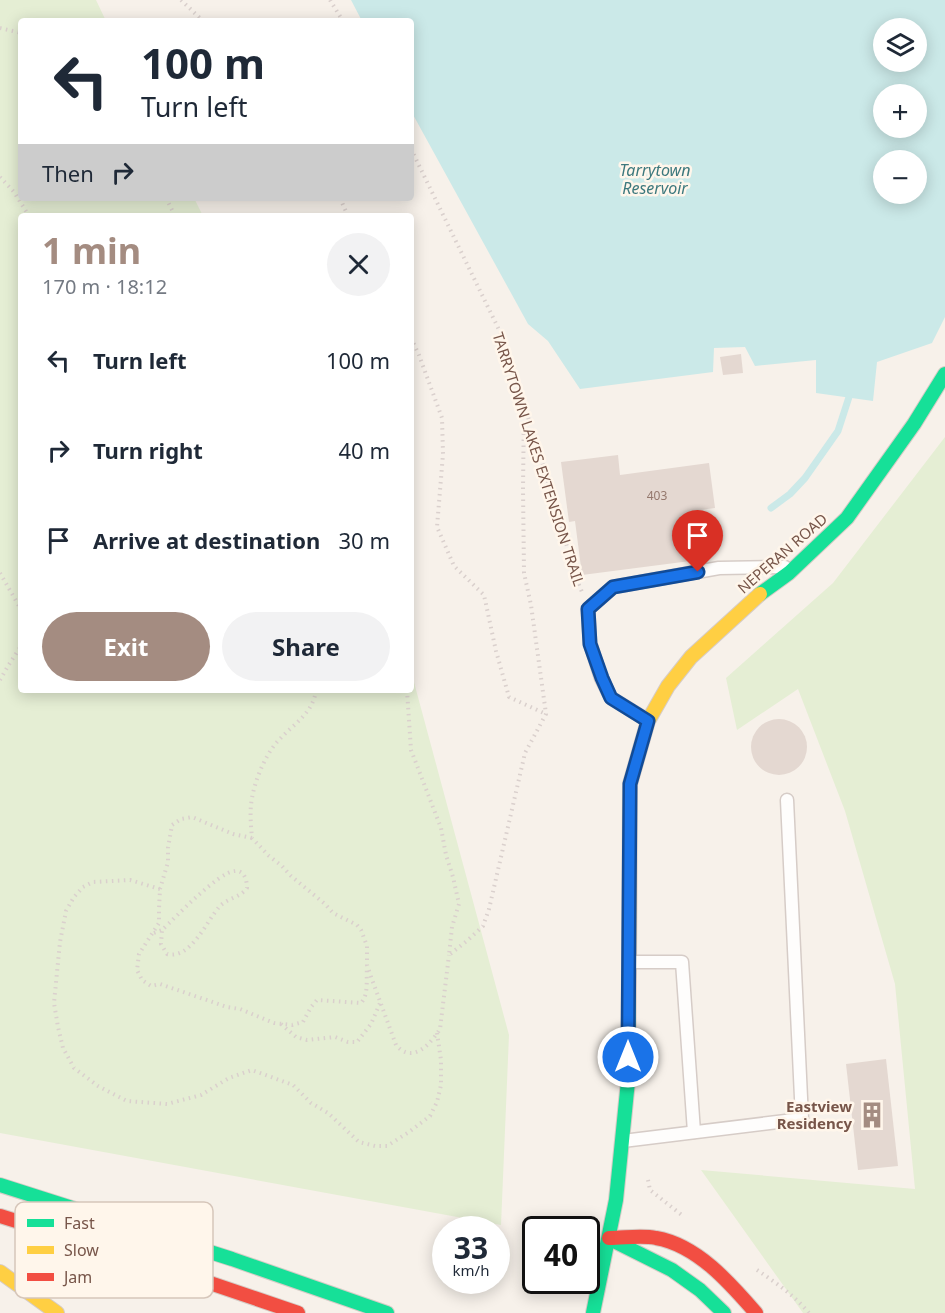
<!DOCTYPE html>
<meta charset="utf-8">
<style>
body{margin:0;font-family:"Noto Sans",sans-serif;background:#f2f2f3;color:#1f2937;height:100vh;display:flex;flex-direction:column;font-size:22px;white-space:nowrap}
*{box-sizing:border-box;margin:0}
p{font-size:20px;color:#747a83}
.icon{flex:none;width:33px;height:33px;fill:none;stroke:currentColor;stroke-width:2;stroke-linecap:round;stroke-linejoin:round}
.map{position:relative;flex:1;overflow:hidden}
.sheet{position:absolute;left:18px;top:213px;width:396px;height:480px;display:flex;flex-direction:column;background:#fff;border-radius:6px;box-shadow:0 3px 15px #0003}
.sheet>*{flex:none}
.guide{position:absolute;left:18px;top:18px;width:396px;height:183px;border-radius:6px;box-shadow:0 3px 15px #0003;background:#fff;color:#1f2937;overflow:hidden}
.buttons{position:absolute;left:873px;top:18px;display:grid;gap:12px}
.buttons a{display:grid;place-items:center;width:54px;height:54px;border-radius:50%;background:#fff;box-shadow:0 3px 15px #0003;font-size:30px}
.speed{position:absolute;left:432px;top:1216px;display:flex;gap:12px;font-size:30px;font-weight:700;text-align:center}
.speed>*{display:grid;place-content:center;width:78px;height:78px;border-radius:50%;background:#fff;box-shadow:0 3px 15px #0003;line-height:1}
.speed small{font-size:15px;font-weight:400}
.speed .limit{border:3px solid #111;border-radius:9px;background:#fff;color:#111}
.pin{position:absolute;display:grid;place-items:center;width:51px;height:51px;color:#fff;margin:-62px -26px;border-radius:50% 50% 50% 0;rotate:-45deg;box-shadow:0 0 6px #0007}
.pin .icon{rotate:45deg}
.me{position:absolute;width:66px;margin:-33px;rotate:0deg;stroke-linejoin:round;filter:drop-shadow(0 0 4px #0008)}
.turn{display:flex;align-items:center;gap:21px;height:126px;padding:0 24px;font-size:27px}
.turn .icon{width:78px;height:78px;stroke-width:2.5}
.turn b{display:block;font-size:42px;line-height:51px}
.then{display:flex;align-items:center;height:57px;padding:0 24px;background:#0003;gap:12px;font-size:22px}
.round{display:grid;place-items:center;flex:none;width:63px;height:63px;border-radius:32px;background:#f2f2f3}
.overview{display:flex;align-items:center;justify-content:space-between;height:102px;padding:0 24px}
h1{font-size:36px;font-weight:700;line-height:45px;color:#a48c81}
.button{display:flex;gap:12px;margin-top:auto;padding:12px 24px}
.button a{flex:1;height:69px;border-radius:36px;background:#a48c81;color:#fff;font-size:24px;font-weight:700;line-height:69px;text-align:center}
.button a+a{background:#f2f2f3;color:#1f2937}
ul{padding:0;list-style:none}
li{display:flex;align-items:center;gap:18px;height:90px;padding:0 24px}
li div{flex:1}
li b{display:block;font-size:22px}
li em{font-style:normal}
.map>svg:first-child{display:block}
</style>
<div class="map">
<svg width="945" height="1313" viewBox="0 0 945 1313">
<rect width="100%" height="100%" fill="#f7f1ea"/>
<g fill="#e5eed4">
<path d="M0 0H96L106 21H21V198H194L203 216H21V690H411V671L509 1035 501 1225 0 1133Z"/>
<path d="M945 437V1313H803L701 1170 915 1189 895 984 845 811 798 689 737 730 726 678 833 583Z"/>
</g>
<path fill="#cbe9e8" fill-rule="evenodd" d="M351 0H945V317L932 343 877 362 873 401 816 393V360L755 366 745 347 714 348 713 372 580 389 548 341 528 324 411 111V21H362ZM884 28H916V62H884ZM884 94H916V128H884ZM884 160H916V194H884Z"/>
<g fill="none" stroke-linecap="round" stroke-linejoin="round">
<path stroke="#cbe9e8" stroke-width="7" d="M771 508 790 494 805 478 838 431 849 397"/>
</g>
<g fill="#e4d8d1">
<path d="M741 354 743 373 723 375 720 357Z"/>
<path d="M618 455 620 475 709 463 715 508 692 511 698 560 582 575 575 521 569 522 561 462Z"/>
<circle cx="779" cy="747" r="28"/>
<path d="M886 1059 898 1166 858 1170 846 1064Z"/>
</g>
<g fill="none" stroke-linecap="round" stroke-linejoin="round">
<g stroke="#d6ccc7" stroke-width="15">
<g id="lane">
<path d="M647 720 611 698 601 678 590 643 588 609 613 587 719 568 785 567"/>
<path d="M630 962H682L694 1132"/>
<path d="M623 1141 802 1119 787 800"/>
</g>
</g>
<g stroke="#d6ccc6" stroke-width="16">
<g id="fast">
<path d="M760 594 789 573 847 518 914 424 945 374"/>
<path d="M0 1185 232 1259 387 1313"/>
<path d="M616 1242 672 1270 700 1290 724 1313"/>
<path d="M593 1313 616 1200 628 1081 629 972"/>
</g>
</g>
<g stroke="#d6ccc6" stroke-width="16">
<g id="slow">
<path d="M629 972 630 784 648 721 668 686 691 657 760 594"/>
<path d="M0 1272 57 1313"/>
</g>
</g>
<g stroke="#d6ccc6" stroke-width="16">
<g id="jam">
<path d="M0 1216 160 1266 298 1313"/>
<path d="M609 1238C625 1238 641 1235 656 1238 697 1245 730 1283 756 1313"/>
</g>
</g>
<g stroke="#dad0cd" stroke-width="4" stroke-dasharray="1.5 4.5" stroke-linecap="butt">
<path d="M181 0 203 21"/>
<path d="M330 0 343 21"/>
<path d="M0 28 21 33"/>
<path d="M411 149 504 340 558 513 574 573 582 592"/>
<path d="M0 177 14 192 29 216"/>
<path d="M166 198 175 216"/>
<path d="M340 198 348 216"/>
<path d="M411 338 419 355 442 418 443 454 437 527 454 566 484 595 496 651 509 697 546 714"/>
<path d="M0 573 19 606 21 613"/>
<path d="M0 680 8 666 21 646"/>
<path d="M316 690C313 714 293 724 278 741 264 756 253 785 251 805 250 816 251 827 252 838L269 856 282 866 291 876 325 904 333 913 357 925 361 930 367 946V965L370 974 396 1045C412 1064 430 1045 440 1029L449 955"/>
<path d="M407 690 411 750 441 828 446 855 453 877 459 904 452 927 449 955 468 940 483 926 489 909 525 753 546 714 531 605 524 573 523 489 524 405"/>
<path d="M252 838 233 834 192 817 181 819 172 825 168 848V862L160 889 159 909V923L139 954 137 970 142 980 151 986 160 984 227 1007 240 1009 274 1023 292 1025 303 1022 311 1007 317 1000 361 1003C369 994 366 979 367 968"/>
<path d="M160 889 130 880 93 882 83 887 74 897 66 911 60 942 54 1003 58 1027 63 1048 74 1068 98 1086 127 1101 167 1104 201 1095 229 1078 252 1070 293 1085 311 1103 328 1113 359 1142 375 1146H387L409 1132 430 1116 437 1102 441 1085V1060L437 1033"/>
<path d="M154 933 162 930C175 918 218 872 235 871 244 870 247 880 247 888 241 897 228 898 220 906 207 920 191 960 167 954L161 944 162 930"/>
<path d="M281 1024 296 1037 307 1040 335 1037 348 1042H357L371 1024 380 1003"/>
<path d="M648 1180 650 1190 683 1216"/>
<path d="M757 1270C775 1282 795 1296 809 1313"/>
</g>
<use href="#lane" stroke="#fefdfc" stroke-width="12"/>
<use href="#fast" stroke="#16e098" stroke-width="14"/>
<use href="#slow" stroke="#ffcf43" stroke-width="14"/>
<use href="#jam" stroke="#f24e42" stroke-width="14"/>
</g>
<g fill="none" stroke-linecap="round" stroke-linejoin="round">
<g stroke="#114b97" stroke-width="15">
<path id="route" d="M628 1057 630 784 648 721 611 698 602 678 590 644 588 609 613 587 698 572"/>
</g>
<use href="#route" stroke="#1a73e8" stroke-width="10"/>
</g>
<defs>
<g id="building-bare" transform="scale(2.07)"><path d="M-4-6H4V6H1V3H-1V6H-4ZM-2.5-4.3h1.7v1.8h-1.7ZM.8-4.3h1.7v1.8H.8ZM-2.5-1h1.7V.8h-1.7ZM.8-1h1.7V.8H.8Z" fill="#a48c81" stroke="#fff6eb" stroke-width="2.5" paint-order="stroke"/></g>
</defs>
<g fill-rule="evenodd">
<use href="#building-bare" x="872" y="1115"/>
</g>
<g text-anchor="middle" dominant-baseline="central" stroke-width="5" stroke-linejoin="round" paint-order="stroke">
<g font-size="12" fill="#94786d">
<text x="657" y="495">403</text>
</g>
<g font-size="15" fill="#775549" stroke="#fff6eb">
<text transform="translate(539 459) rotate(72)">TARRYTOWN LAKES EXTENSION TRAIL</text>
<text transform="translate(782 553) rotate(-41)">NEPERAN ROAD</text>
</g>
<g font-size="15" font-weight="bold" fill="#775549" stroke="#fff6eb" text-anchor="end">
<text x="852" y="1106">Eastview<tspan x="852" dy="17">Residency</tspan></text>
</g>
<g font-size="16" font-style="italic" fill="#3c787d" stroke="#fff6eb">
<text x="655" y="170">Tarrytown<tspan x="655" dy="18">Reservoir</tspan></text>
</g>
</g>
<rect x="15" y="1202" width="198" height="96" rx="9" fill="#fff6eb" stroke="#d6c6ba" stroke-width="1.5"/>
<rect x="27" y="1219" width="27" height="8" fill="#16e098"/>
<rect x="27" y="1246" width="27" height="8" fill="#ffcf43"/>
<rect x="27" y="1273" width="27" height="8" fill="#f24e42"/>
<g font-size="16" fill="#775549">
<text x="64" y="1229">Fast</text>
<text x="64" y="1256">Slow</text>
<text x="64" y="1283">Jam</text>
</g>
</svg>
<div class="buttons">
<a><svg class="icon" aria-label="layers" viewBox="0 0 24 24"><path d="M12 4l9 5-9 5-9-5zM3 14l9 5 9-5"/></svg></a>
<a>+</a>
<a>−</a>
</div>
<div class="speed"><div>33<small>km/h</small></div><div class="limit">40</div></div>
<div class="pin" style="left:698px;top:572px;background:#d93025"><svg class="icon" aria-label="arrive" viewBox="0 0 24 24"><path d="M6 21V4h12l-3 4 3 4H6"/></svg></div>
<svg class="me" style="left:628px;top:1057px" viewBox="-20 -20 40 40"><circle r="17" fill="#1a73e8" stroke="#fff" stroke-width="3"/><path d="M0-11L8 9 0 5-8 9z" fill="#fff"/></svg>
<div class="guide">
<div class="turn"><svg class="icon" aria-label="left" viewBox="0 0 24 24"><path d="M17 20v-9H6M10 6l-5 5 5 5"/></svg><div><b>100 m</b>Turn left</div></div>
<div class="then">Then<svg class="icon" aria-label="right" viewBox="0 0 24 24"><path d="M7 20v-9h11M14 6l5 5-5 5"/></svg></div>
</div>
<section class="sheet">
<div class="overview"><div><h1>1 min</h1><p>170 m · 18:12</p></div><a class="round"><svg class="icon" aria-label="close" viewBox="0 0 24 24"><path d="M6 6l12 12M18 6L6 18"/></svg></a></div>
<ul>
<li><svg class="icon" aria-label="left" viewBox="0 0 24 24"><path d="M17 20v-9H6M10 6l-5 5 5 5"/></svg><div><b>Turn left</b></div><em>100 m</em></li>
<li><svg class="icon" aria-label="right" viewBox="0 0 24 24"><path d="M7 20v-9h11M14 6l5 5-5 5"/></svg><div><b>Turn right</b></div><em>40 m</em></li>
<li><svg class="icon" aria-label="arrive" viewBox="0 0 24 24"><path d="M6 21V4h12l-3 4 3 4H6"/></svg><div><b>Arrive at destination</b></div><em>30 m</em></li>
</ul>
<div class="button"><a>Exit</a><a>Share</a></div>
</section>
</div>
